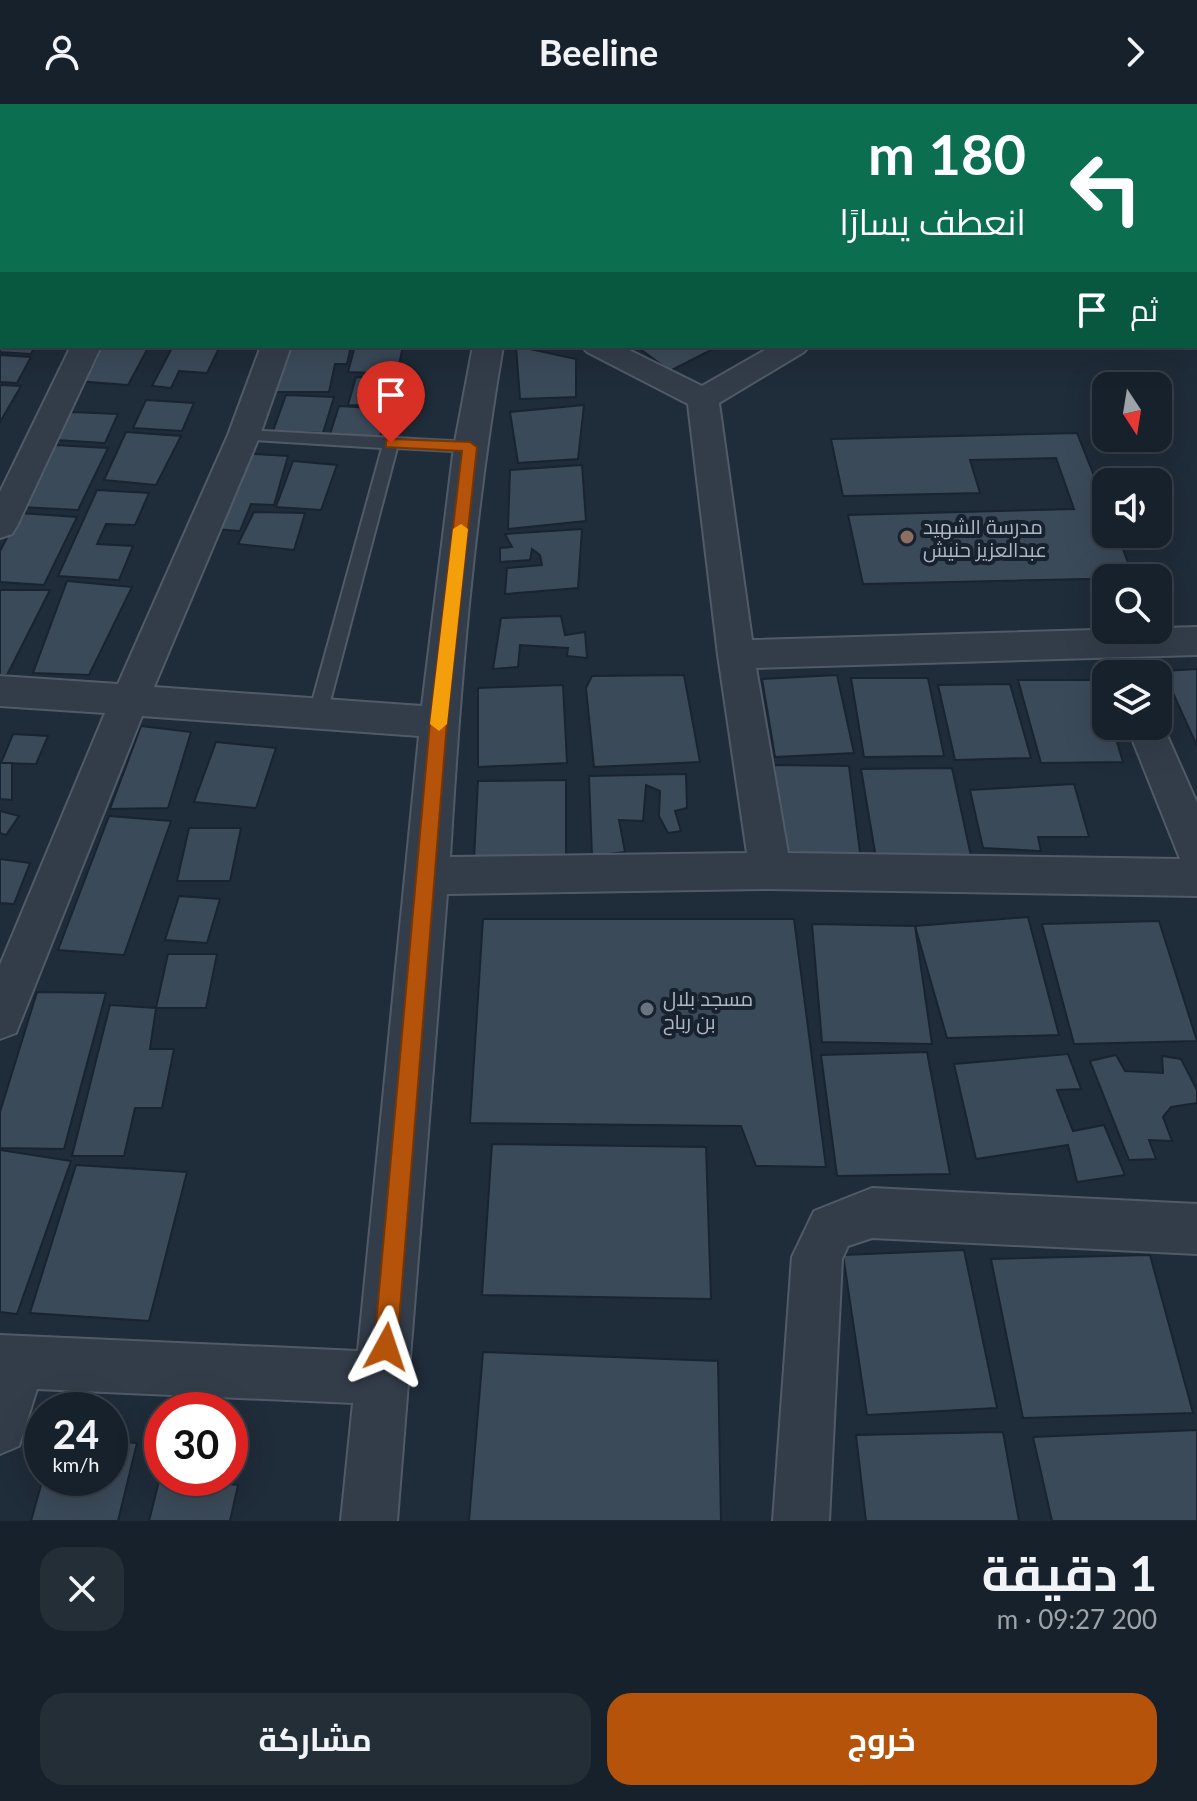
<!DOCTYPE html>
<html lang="ar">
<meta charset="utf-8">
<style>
body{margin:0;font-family:Lato,Cairo,sans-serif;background:#242e37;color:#f1f3f6;direction:rtl;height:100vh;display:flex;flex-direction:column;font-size:30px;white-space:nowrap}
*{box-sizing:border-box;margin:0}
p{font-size:26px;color:#9ea3a9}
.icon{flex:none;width:44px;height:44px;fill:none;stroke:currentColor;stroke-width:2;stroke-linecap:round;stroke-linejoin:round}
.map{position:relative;height:1417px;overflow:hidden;direction:ltr}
.sheet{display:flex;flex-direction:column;background:#17212b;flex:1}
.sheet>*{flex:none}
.banner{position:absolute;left:0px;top:0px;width:1198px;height:244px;box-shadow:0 8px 32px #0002,0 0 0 2px #363e47;direction:rtl;background:#0b6e4f;color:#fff;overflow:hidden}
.needle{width:52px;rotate:168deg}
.buttons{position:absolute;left:1092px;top:268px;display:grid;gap:16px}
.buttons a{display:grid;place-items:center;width:80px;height:80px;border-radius:16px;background:#17212b;box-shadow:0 8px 32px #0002,0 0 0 2px #363e47;font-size:40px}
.speed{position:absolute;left:24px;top:1288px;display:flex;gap:16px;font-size:40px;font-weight:700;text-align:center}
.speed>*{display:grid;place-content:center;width:104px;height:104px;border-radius:50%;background:#17212b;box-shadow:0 8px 32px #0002,0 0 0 2px #363e47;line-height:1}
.speed small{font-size:20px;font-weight:400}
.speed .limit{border:12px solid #d22;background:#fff;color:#111}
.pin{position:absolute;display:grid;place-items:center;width:68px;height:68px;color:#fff;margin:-82px -34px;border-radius:50% 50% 50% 0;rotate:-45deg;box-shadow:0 0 8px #0007}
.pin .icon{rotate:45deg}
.me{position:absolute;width:88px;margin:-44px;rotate:5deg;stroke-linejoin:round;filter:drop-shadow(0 0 6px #0008)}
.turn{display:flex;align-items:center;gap:28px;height:168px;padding:0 40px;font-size:36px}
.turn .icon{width:104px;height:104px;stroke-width:2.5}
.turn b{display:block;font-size:56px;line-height:68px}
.then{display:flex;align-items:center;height:76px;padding:0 40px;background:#0003;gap:16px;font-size:30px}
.round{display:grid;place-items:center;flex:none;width:84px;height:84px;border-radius:24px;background:#242e37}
.headline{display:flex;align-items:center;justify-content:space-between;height:136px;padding:0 40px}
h1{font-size:48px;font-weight:700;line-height:60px}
.primary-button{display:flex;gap:16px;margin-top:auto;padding:16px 40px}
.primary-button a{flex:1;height:92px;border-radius:24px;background:#b45309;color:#fff;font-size:32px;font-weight:700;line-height:92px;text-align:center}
.primary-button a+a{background:#242e37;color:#f1f3f6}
header{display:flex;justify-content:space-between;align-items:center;height:104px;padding:0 40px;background:#17212b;font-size:36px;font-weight:700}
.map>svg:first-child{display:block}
</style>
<header><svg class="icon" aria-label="forward" viewBox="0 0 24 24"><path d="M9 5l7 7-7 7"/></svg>Beeline<svg class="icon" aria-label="person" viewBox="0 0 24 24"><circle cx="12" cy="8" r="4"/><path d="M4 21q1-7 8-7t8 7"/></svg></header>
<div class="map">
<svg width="1197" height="1417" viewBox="0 0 1197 1417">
<rect width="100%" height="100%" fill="#1f2c39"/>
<g fill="#3b4a59" stroke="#1a2430" stroke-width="2">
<path d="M0 0H84L2 2V38Z"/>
<path d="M132 0H269L131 2Z"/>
<path d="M0 222 2 242H35L31 250 0 248Z"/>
<path d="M96 242H149L128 281 76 277Z"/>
<path d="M173 242H220L207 269 179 267 171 284 152 282Z"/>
<path d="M326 242H351L347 260H335L329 288H274L285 243Z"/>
<path d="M355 242H403L397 270 348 268Z"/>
<path d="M516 242 576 255V293L520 295Z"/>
<path d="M636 242H713L715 244 670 267Z"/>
<path d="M0 251 31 253 17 279 0 278Z"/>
<path d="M356 273 404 275 398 302 348 301Z"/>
<path d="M0 281 21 282 0 318Z"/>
<path d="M286 291 334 293 323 329 273 327Z"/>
<path d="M146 296 194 299 182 327 133 324Z"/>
<path d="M584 301 578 355 518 359 510 308Z"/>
<path d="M339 302 388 305 380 333 330 330Z"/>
<path d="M70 308 118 310 105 339 55 336Z"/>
<path d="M126 328 181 332 156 381 104 376Z"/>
<path d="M1077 329 1106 402V430H1117L1134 474 863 480 848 411 1074 405 1056 354 970 356 980 389 843 392 831 335Z"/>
<path d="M54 341 108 344 78 406 22 403Z"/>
<path d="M238 349 288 352 274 401 251 400 240 427 214 425Z"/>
<path d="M293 357 337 361 321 406 276 403Z"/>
<path d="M582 361 586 417 508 425 510 366Z"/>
<path d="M97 386 149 389 135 421 106 420 97 440 133 442 119 476 58 472Z"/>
<path d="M254 408 305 409 294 446 238 440Z"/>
<path d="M20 409 77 413 44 481 0 478V447Z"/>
<path d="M582 425 578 484 505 490 507 464 542 461 540 451 532 445 530 456 500 458V444L512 443 505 430Z"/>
<path d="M67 477 132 483 89 571 33 569Z"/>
<path d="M0 486H50L7 571H0Z"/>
<path d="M561 512 565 531 585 528 587 554 567 552 568 544 520 541 518 563 493 565 501 514Z"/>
<path d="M1197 565V642L1163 567Z"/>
<path d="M684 571 700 658 594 663 586 584 592 572Z"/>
<path d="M837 571 854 649 775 653 762 575Z"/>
<path d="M851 574H928L944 652 864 653Z"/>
<path d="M1018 576H1097L1106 603V622H1112L1123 658 1041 659Z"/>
<path d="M1010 580 1031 654 955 656 938 581Z"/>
<path d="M563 581 567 659 478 663V584Z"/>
<path d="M141 622 191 628 168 704 110 705Z"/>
<path d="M13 630 48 632 36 660 1 659Z"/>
<path d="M216 638 276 644 256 704 194 698Z"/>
<path d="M0 659H12V696L0 695Z"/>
<path d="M774 661 849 662 861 756H782Z"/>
<path d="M952 664 971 752 876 754 861 665Z"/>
<path d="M686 670 687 704 675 707 681 727 668 729 659 712 660 687 646 681 643 717 619 716 625 748 592 752 589 672Z"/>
<path d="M566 676V754L474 755 478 677Z"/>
<path d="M1074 680 1089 733H1038L1041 747 983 744 970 686Z"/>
<path d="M0 707 19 712 6 731 0 729Z"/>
<path d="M109 712 171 717 124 851 58 846Z"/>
<path d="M189 724H241L230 777H177Z"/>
<path d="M0 755 30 759 14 800 0 799Z"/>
<path d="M179 792 220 795 207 839 165 836Z"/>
<path d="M1028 813 1059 931 947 934 915 822Z"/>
<path d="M483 815H794L826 1063 756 1062 741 1022 470 1019Z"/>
<path d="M1159 817 1197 937 1074 940 1042 820Z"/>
<path d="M812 820 915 822 932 940 822 938Z"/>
<path d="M168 850H217L206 904H156Z"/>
<path d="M37 888 106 889 64 1045 0 1044V1008Z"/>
<path d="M110 901 156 904 150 945H174L162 1004H135L124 1052H72Z"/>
<path d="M927 948 950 1070 837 1072 821 951Z"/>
<path d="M1068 950 1081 985 1057 986 1073 1027 1104 1021 1125 1071 1077 1078 1068 1041 976 1055 954 960Z"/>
<path d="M1116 951 1125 967 1163 969 1162 952 1181 955 1197 986V999L1171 1003 1163 1013 1172 1037 1149 1036 1156 1055 1129 1056 1090 957Z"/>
<path d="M492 1040 706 1043 711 1195 482 1191Z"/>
<path d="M0 1046 71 1057 17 1210 0 1208Z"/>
<path d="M76 1061 187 1068 149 1217 30 1209Z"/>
<path d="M964 1146 997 1304 867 1311 843 1151Z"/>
<path d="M1150 1151 1193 1309 1023 1314 991 1155Z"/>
<path d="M483 1248 718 1257 721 1417H469Z"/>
<path d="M1197 1326V1417H1052L1033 1333Z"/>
<path d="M1003 1328 1019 1417H866L856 1331Z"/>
<path d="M110 1337 137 1339 118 1417H31L43 1374H110Z"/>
<path d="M160 1373 238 1381 230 1417H149Z"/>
</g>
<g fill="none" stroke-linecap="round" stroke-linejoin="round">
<g stroke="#505b67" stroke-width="4">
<path id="lane" d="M244 326 470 338 478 343 470 348 397 344 327 609 325 614H311L309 609 382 344 238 335V327Z"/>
</g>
<g stroke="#505b67" stroke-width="4">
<g id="street">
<path d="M108 0H132L107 2Z"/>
<path d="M381 0H405L380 2Z"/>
<path d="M1174 0H1197V7L1196 2Z"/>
<rect x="0" y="153" width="2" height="17"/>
<rect x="1196" y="157" width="1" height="17"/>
<path d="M71 242H101L17 422 12 430 0 434V388Z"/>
<path d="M261 242H291L260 331 154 583 422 602 454 343 473 242H503C474 411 460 582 450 753L747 749 718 551 688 300 587 248 582 242H621L702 282 772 242H809L804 248 719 299 752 536 1197 523V551L756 564 788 749 1180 755 1127 622H1158V611L1197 699V792L770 785 447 790 397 1417H341L353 1299 37 1285 19 1342 0 1350V1231L358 1247 419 632 142 612 16 929 0 935V861L105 609 0 602V572L118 580 228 331Z"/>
<path d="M872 1084 1197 1100V1150L872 1134 848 1142 842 1155 829 1417H773L792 1153 814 1107Z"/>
</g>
</g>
<g stroke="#505b67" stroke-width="4">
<g id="secondary">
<path d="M821 0H850L820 2Z"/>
<path d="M875 0H904L874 2Z"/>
<rect x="0" y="89" width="2" height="18"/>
</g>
</g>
<use href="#lane" fill="#333d4a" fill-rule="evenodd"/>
<use href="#street" fill="#333d4a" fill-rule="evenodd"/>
<use href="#secondary" fill="#404d5d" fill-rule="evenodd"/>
</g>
<path fill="#b45309" stroke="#753606" stroke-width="2" d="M391 335 470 338 477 343 447 618 397 1243 394 1251 386 1254 377 1251 374 1243 430 618 462 347 386 343V336Z"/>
<path fill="#f59e0b" d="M461 420 468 425 447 620 439 627 430 620 453 425Z"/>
<circle fill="#8d6e63" stroke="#18222e" stroke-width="3" cx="907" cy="433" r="8"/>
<circle fill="#6b7280" stroke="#18222e" stroke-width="3" cx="647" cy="905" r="8"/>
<g text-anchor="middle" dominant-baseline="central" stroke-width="8" stroke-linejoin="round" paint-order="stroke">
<g font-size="20" fill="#adb8c6" stroke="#18222e" text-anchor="start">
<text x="923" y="422">مدرسة الشهيد<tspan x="923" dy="23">عبدالعزيز حنيش</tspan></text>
<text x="663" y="894">مسجد بلال<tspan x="663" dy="23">بن رباح</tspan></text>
</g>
</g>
</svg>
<div class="buttons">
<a><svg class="needle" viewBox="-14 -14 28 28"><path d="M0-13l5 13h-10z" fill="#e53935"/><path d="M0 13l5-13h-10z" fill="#9ea3a9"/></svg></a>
<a><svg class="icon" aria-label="sound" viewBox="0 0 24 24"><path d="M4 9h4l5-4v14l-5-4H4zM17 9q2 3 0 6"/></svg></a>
<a><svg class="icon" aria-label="search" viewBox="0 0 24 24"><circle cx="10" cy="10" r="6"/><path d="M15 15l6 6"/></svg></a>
<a><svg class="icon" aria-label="layers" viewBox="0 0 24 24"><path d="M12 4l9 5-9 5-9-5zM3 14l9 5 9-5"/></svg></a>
</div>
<div class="speed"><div>24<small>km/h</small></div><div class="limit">30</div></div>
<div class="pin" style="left:391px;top:339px;background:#d93025"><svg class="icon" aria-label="arrive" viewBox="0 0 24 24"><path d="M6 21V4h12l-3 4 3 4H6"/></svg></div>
<svg class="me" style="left:386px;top:1243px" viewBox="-20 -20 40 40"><path d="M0-17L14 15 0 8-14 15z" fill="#b45309" stroke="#fff" stroke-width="4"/></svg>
<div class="banner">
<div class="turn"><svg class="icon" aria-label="left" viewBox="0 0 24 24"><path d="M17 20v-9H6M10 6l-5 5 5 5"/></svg><div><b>180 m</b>انعطف يسارًا</div></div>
<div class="then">ثم<svg class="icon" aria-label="arrive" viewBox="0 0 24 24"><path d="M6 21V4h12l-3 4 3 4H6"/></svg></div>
</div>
</div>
<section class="sheet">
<div class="headline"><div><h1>1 دقيقة</h1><p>200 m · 09:27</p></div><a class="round"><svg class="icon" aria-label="close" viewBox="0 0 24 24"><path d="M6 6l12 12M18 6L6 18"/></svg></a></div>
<div class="primary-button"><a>خروج</a><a>مشاركة</a></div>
</section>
